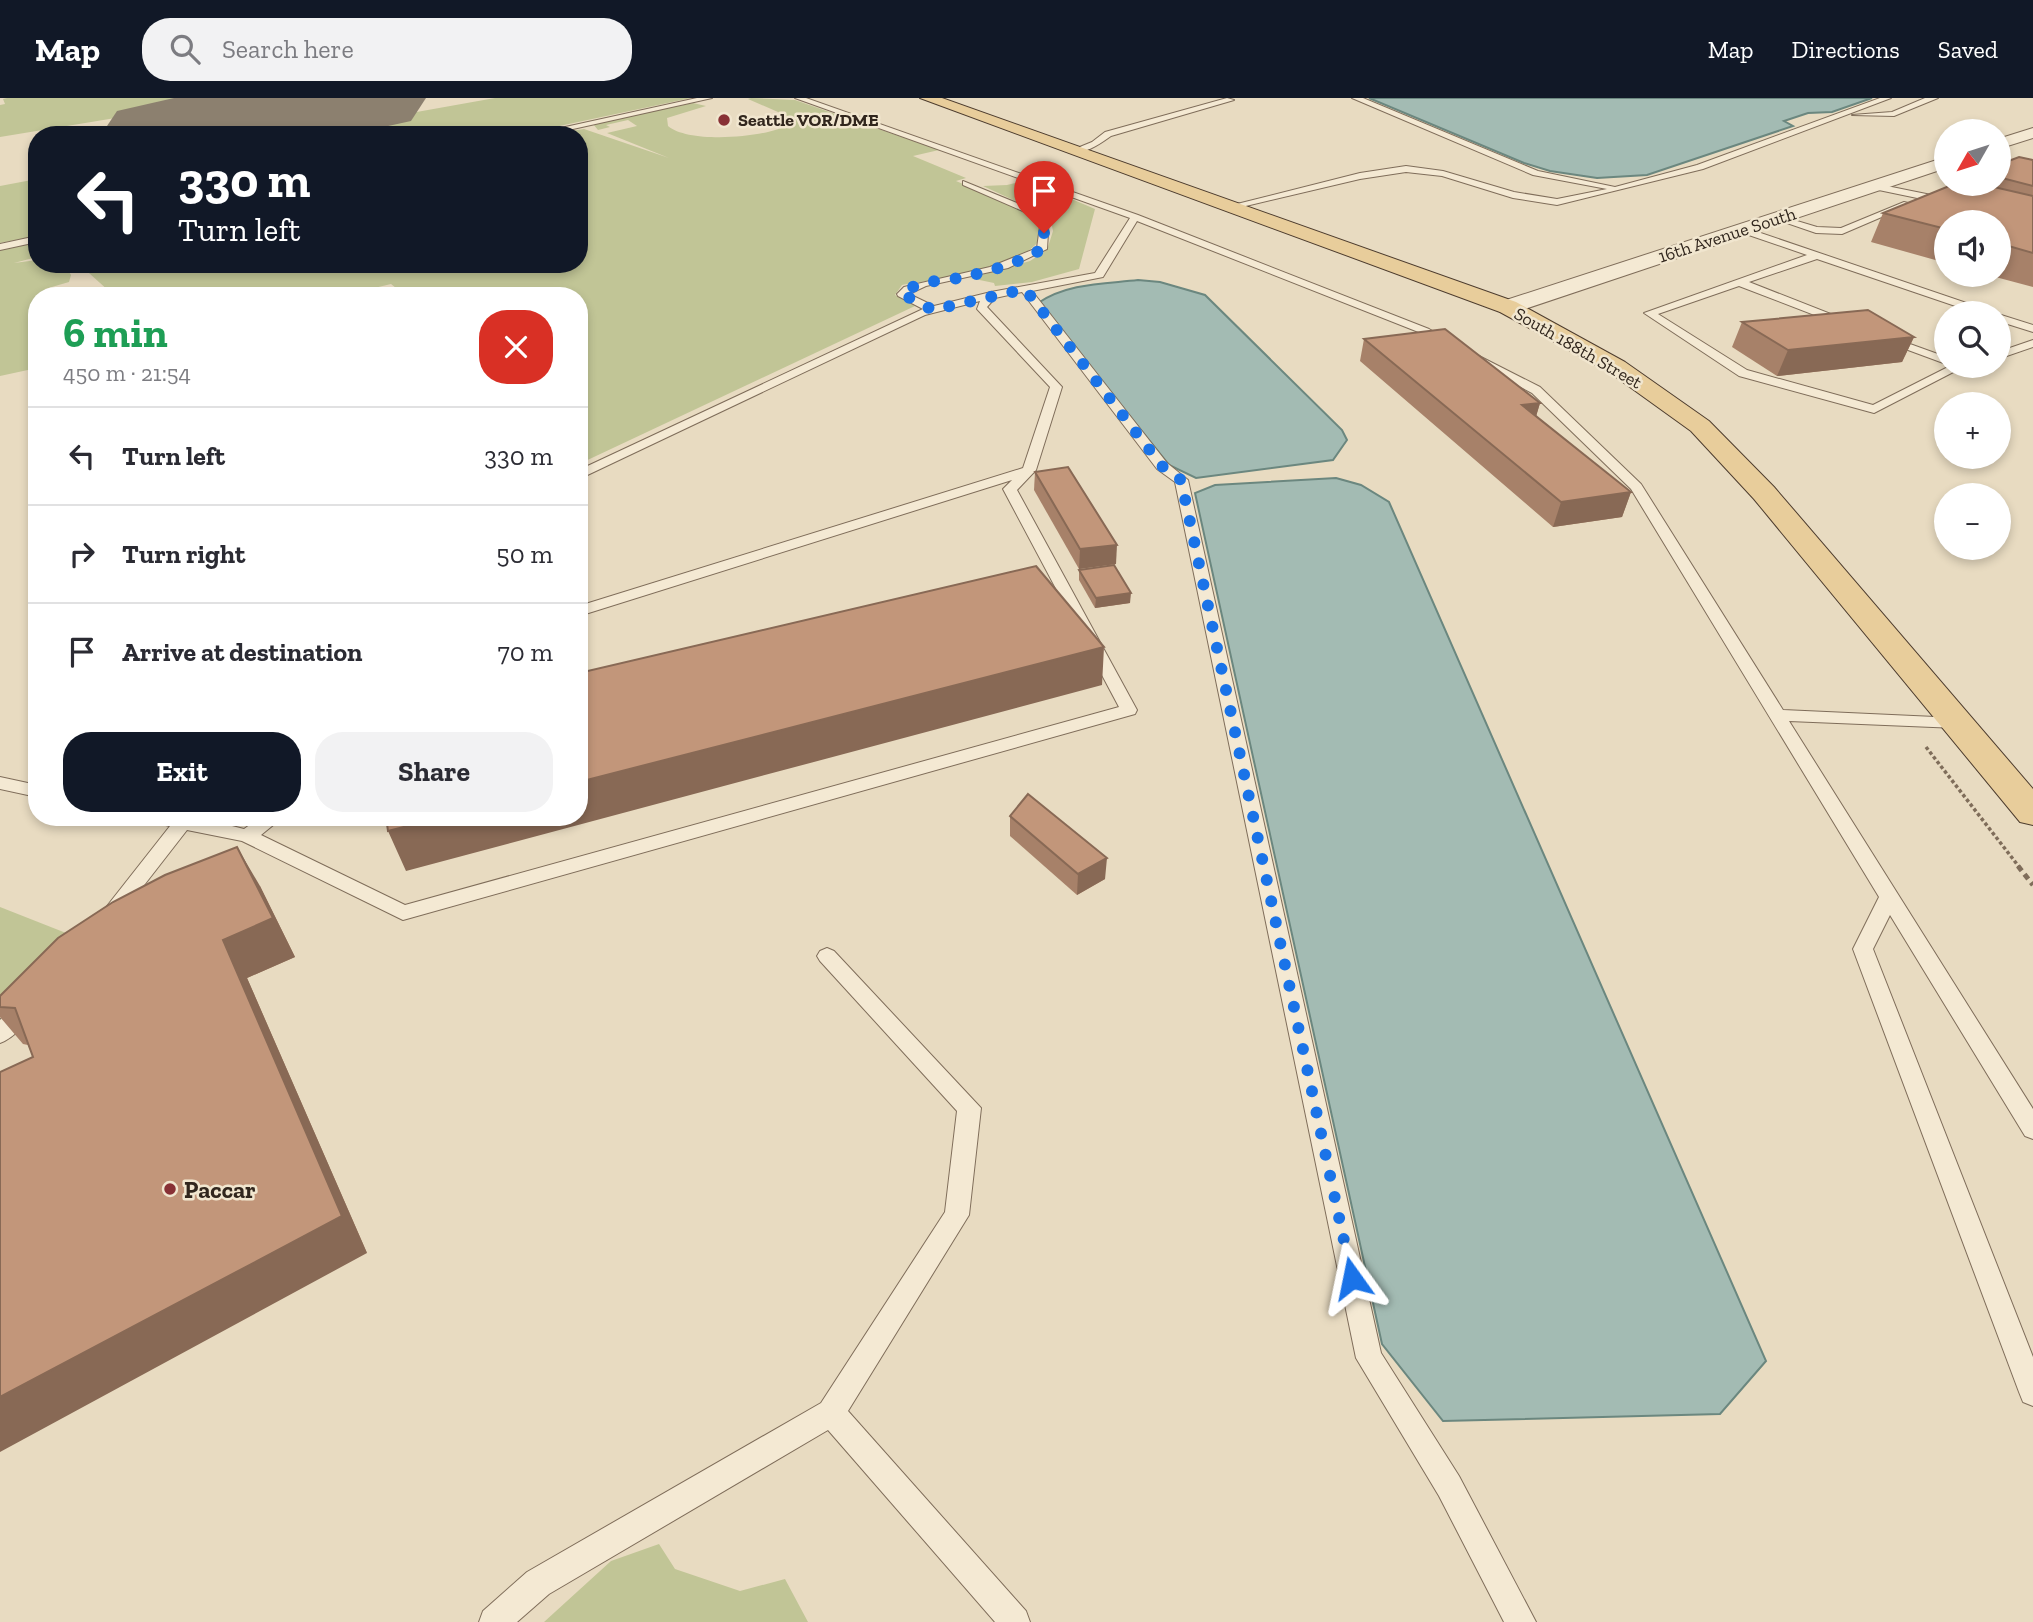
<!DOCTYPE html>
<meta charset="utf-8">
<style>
body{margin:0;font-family:"Zilla Slab",serif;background:#f2f2f3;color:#2b2b33;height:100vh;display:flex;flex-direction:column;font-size:26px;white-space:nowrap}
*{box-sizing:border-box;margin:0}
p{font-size:23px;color:#7c7c81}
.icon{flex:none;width:38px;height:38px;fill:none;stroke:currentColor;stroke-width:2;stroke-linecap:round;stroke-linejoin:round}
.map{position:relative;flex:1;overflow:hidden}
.details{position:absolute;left:28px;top:189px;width:560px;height:539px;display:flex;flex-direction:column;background:#fff;border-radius:28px;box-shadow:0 4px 10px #0003}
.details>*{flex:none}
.guide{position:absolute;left:28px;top:28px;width:560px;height:147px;border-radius:28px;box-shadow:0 4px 10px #0003;background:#111827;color:#fff;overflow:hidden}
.needle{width:46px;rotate:231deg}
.tools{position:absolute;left:1934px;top:21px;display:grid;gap:14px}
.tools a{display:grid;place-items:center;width:77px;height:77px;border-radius:50%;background:#fff;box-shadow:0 4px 10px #0003;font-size:35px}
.pin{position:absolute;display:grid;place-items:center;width:60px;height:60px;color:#fff;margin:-72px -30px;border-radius:50% 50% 50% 0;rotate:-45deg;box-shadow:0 0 7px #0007}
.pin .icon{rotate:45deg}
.me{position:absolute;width:77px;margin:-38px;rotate:348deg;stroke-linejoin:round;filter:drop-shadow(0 0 5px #0008)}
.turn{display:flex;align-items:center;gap:24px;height:147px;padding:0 35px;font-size:32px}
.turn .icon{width:91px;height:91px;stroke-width:2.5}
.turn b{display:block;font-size:49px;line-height:60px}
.round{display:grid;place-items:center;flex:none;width:74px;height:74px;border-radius:28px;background:#f2f2f3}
.overview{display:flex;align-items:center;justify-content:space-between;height:119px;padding:0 35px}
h1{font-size:42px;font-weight:700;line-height:52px;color:#1e9e55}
.primary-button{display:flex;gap:14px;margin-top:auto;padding:14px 35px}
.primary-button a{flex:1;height:80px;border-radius:28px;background:#111827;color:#fff;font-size:28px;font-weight:700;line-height:80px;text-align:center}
.primary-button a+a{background:#f2f2f3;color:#2b2b33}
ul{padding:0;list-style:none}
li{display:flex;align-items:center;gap:21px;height:98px;padding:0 35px;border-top:2px solid #e1e1e2}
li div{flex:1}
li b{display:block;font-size:26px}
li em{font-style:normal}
header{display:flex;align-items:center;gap:42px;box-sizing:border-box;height:98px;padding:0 35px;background:#111827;color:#fff}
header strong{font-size:33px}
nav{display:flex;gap:38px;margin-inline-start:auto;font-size:24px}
.search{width:490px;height:63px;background:#f2f2f3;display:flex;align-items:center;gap:18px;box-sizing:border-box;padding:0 24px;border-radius:28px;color:#7c7c81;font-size:26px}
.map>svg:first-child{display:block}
</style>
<header>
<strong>Map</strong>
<div class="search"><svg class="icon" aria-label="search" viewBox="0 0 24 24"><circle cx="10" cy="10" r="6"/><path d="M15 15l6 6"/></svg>Search here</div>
<nav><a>Map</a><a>Directions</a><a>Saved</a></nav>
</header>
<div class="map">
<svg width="2033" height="1524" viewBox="0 0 2033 1524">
<rect width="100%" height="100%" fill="#e8dbc1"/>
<g fill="#c1c596">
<path d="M7 0H237L0 39V7L5 6 3 1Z"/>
<path d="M495 0H691L517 37H288Z"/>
<path d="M751 0 795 2 939 52 913 58 966 80 956 83 1036 117C1072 167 927 182 902 187L895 197 915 208 579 366V198H406L391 186 341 198H96L110 194 79 166H579V37H545L584 31 669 60 607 35 637 28 628 22 606 27 610 29 598 32 593 26 693 5 706 8 667 20 668 28C689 46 765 40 788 27L778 14 748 1Z"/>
<path d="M37 81V138L0 145V88Z"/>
<path d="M1027 82 1095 111 1079 171 1032 184 995 188 994 185 970 180 1030 163 1047 152 1053 133 1050 119 983 88 1007 87Z"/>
<path d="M37 145V159L14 165 37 162V166H64L71 177 69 184 45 191 49 198H37V270L0 278V152Z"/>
<path d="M0 809 66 835 0 908Z"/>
<path d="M659 1446 675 1471 740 1493 785 1481 808 1524H544L611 1463Z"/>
</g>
<g fill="#a3bbb3" stroke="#6b877f" stroke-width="2">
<path d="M1369 0H1872L1832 14 1808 15 1784 23 1793 28 1647 77 1597 80 1550 73 1524 65Z"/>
<path d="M1138 182 1160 184 1205 197 1342 332 1347 342 1333 362 1196 380 1169 367 1038 205C1068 185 1103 186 1138 182Z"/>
<path d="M1336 380 1361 387 1389 404 1766 1263 1720 1316 1443 1323 1382 1246 1195 395 1215 387Z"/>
</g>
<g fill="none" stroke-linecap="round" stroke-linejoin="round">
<path fill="#8c806f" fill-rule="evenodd" d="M274 0H340L334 9 252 34 236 30 230 21 236 12Z"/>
<path fill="#8c806f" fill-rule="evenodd" d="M174 0H426L411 23 347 37H101L117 13Z"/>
<g stroke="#7f6d5a" stroke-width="2">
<g id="service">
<path d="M697 0H712L546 37H529Z"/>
<path d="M795 0H806L1138 117 1429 231 1453 245 1443 247 1421 235 1137 123 1103 179 1032 193 1167 365 1188 382 1381 1255 1459 1378 1536 1524H1504L1439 1398 1356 1260 1175 384 1157 371 1022 194 995 200 987 209 1062 289 1036 372 1017 392 1137 612 1135 616 403 822 242 743 187 732 117 822H103L100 817 170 728 148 723 146 719H196L244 731 261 719H283L261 737 405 807 1119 609 1003 391 1012 382 579 518V508L1023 370 1050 289 977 211 980 203 925 217 579 381V372L923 211 898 198 897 196 904 189 990 169 1037 150 1041 121 963 87V83L1049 118 1047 151 1008 170 926 188 909 196 934 208 991 194 1095 175 1130 120Z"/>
<path d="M1227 0 1234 2 1111 38C1100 46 1083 58 1070 53L1092 44 1105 34Z"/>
<path d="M1352 0H1363L1538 73 1615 89 1697 67 1880 0H1891L1703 71 1557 107 1513 100 1442 78 1406 74 1360 81 1229 112V108L1360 75 1406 68 1443 73 1514 94 1557 101 1607 91 1533 77Z"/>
<path d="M1925 0H1938L1894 18 1852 17 1892 14Z"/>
<path d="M1872 85 1951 101 1956 104 1951 107 1869 90Z"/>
<path d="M1904 104 1912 106 1842 136 1816 135 1772 120 1777 117 1817 129 1841 130Z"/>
<path d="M1743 129 1990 213 1991 215H1976L1817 161 1749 184 1851 224V228H1843L1739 188 1658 216 1747 272 1873 307 1950 268H1965L1874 315 1739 278 1644 215 1807 157 1740 134Z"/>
<path d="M37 138V144L0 152V146Z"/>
<path d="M1998 216 2033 227V234L1998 223Z"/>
<path d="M1885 237 1946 259V266L1881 242 1879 240Z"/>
<path d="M2033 242V249L1998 261V254Z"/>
<path d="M1469 257H1477L1540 289 1641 386 1783 612 1957 620 1966 625 1957 630 1789 623 2033 1011V1041L2025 1038 1890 817 1873 851 2033 1259V1308L2023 1304 2019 1294 1853 851 1879 799 1631 391 1532 295 1469 261Z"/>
<path d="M0 679 37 687V699L0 691Z"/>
<path d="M827 850 834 853 981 1010 969 1117 848 1313 1026 1513 1030 1524H995L828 1332 549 1496 517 1524H479L483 1513 527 1474 821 1305 945 1114 957 1013 820 863 817 858 820 853Z"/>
<path d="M26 901 34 903 37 909C30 922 14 940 0 945V922L18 903Z"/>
</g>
</g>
<g stroke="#7f6d5a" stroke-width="2">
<g id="tertiary">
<path d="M2033 30V40L1998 51V41Z"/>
<path d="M1946 59V70L1516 214H1500L1497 209 1500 204Z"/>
</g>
</g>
<g stroke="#4d3c2e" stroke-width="2">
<path id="primary" d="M920 0H942L1516 204 1625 264 1709 323 1774 389 2033 691V727L2020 724 1754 401 1691 333 1609 274 1500 214Z"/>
</g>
<path stroke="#7f6d5a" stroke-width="3.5" stroke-dasharray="3.5 2.5" stroke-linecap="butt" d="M1926 649 2020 770"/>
<path stroke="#7f6d5a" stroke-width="5" stroke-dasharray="6 4.5" stroke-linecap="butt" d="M2018 768 2033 787"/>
<use href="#service" fill="#f4e9d3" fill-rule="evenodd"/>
<use href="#tertiary" fill="#f4e9d3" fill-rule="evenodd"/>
<use href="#primary" fill="#e8cd9b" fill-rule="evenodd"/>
</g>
<g fill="#a78169">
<path d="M2033 62V189L1988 177H1998V124H1946V165L1871 144 1883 115 1954 86H1998V67Z"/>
<path d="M1742 224 1914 239 1902 264 1777 278 1732 249Z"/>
<path d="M1364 241 1540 305 1536 318 1631 394 1622 419 1553 429 1360 263Z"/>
<path d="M1035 374 1116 466 1079 471 1034 392Z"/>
<path d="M1079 472 1130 505 1095 510 1079 482Z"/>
<path d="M1010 718 1105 781 1077 797 1010 738Z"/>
<path d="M260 788 295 859 247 880 367 1155 33 959 28 947 23 946 0 919V898Z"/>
</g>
<g fill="#886955">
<path d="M1914 239 1902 264 1777 278 1788 252Z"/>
<path d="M1540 305 1533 329 1522 307Z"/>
<path d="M1631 394 1622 419 1553 429 1561 404Z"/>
<path d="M1117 447 1116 466 1079 471 1080 451Z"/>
<path d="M1131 495 1130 505 1095 510 1096 500Z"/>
<path d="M1104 549 1102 587 406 773 388 733 443 719H579V684Z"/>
<path d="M237 749 260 788 295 859 247 880 367 1155 0 1354V1299L223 842Z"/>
<path d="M1107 760 1105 781 1077 797 1078 776Z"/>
</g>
<g fill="#c2967a" stroke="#886955" stroke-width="2">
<path d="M2019 59 2033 62V88L1998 79V67Z"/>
<path d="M1954 86H1981L2033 98V155L1998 145V124H1946V131L1883 115Z"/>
<path d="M1868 212 1914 239 1788 252 1742 224Z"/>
<path d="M1445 231 1540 305 1522 307 1631 394 1561 404 1364 241Z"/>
<path d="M1068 369 1117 447 1080 451 1035 374Z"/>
<path d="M1114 467 1131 495 1096 500 1079 472Z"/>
<path d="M1036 468 1104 549 579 684V575Z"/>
<path d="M1028 696 1107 760 1078 776 1010 718Z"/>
<path d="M386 719H443L388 733Z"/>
<path d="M237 749 273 820 223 842 342 1118 0 1299V974L33 959 15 910 0 909V898L58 840 113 804 165 777Z"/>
</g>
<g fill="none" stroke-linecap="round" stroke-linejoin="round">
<path stroke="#1a73e8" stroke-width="12" stroke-dasharray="0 21.6" d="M1044 135 1042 151C1019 165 991 173 964 179 944 183 917 182 902 196L933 212 1025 191 1162 368 1181 382 1352 1180"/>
</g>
<g fill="#883135" stroke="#f1e6cf" stroke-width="2.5">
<circle cx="724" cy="22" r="7"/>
<circle cx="170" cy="1091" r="7"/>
</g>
<g text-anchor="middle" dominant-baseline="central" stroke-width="5" stroke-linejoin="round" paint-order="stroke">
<g font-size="18" font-weight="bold" fill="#31261d" stroke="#f1e6cf" text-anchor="start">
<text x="738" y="22">Seattle VOR/DME</text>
</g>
<g font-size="18" fill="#31261d" stroke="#f1e6cf">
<text transform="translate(1727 137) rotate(-18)">16th Avenue South</text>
<text transform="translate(1578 250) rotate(30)">South 188th Street</text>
</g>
<g font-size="24" font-weight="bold" fill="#31261d" stroke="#f1e6cf" text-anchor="start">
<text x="184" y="1091">Paccar</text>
</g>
</g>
</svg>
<div class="tools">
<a><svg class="needle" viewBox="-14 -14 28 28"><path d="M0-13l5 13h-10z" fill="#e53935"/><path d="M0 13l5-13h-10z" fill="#7c7c81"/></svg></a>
<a><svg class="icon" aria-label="sound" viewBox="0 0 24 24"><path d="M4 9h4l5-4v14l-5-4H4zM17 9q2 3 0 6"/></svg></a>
<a><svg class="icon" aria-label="search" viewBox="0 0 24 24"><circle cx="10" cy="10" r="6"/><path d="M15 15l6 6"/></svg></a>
<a>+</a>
<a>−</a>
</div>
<div class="pin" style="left:1044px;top:135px;background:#d93025"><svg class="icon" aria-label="arrive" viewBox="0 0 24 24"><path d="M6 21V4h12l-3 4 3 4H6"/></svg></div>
<svg class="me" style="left:1352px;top:1180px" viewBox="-20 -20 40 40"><path d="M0-17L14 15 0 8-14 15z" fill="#1a73e8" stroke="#fff" stroke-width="4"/></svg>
<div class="guide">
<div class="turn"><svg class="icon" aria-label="left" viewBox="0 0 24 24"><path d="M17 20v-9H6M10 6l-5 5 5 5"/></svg><div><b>330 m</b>Turn left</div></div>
</div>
<section class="details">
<div class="overview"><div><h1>6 min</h1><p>450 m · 21:54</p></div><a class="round" style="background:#d93025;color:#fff"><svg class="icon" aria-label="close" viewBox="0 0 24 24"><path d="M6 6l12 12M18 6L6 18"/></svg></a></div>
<ul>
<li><svg class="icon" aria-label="left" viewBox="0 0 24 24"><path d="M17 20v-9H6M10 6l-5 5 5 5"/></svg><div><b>Turn left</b></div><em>330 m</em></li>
<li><svg class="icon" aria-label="right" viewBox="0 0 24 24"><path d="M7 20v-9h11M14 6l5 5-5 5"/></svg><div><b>Turn right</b></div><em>50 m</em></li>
<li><svg class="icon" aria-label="arrive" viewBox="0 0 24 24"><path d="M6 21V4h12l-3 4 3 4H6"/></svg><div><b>Arrive at destination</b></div><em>70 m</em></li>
</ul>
<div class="primary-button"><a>Exit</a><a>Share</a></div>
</section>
</div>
